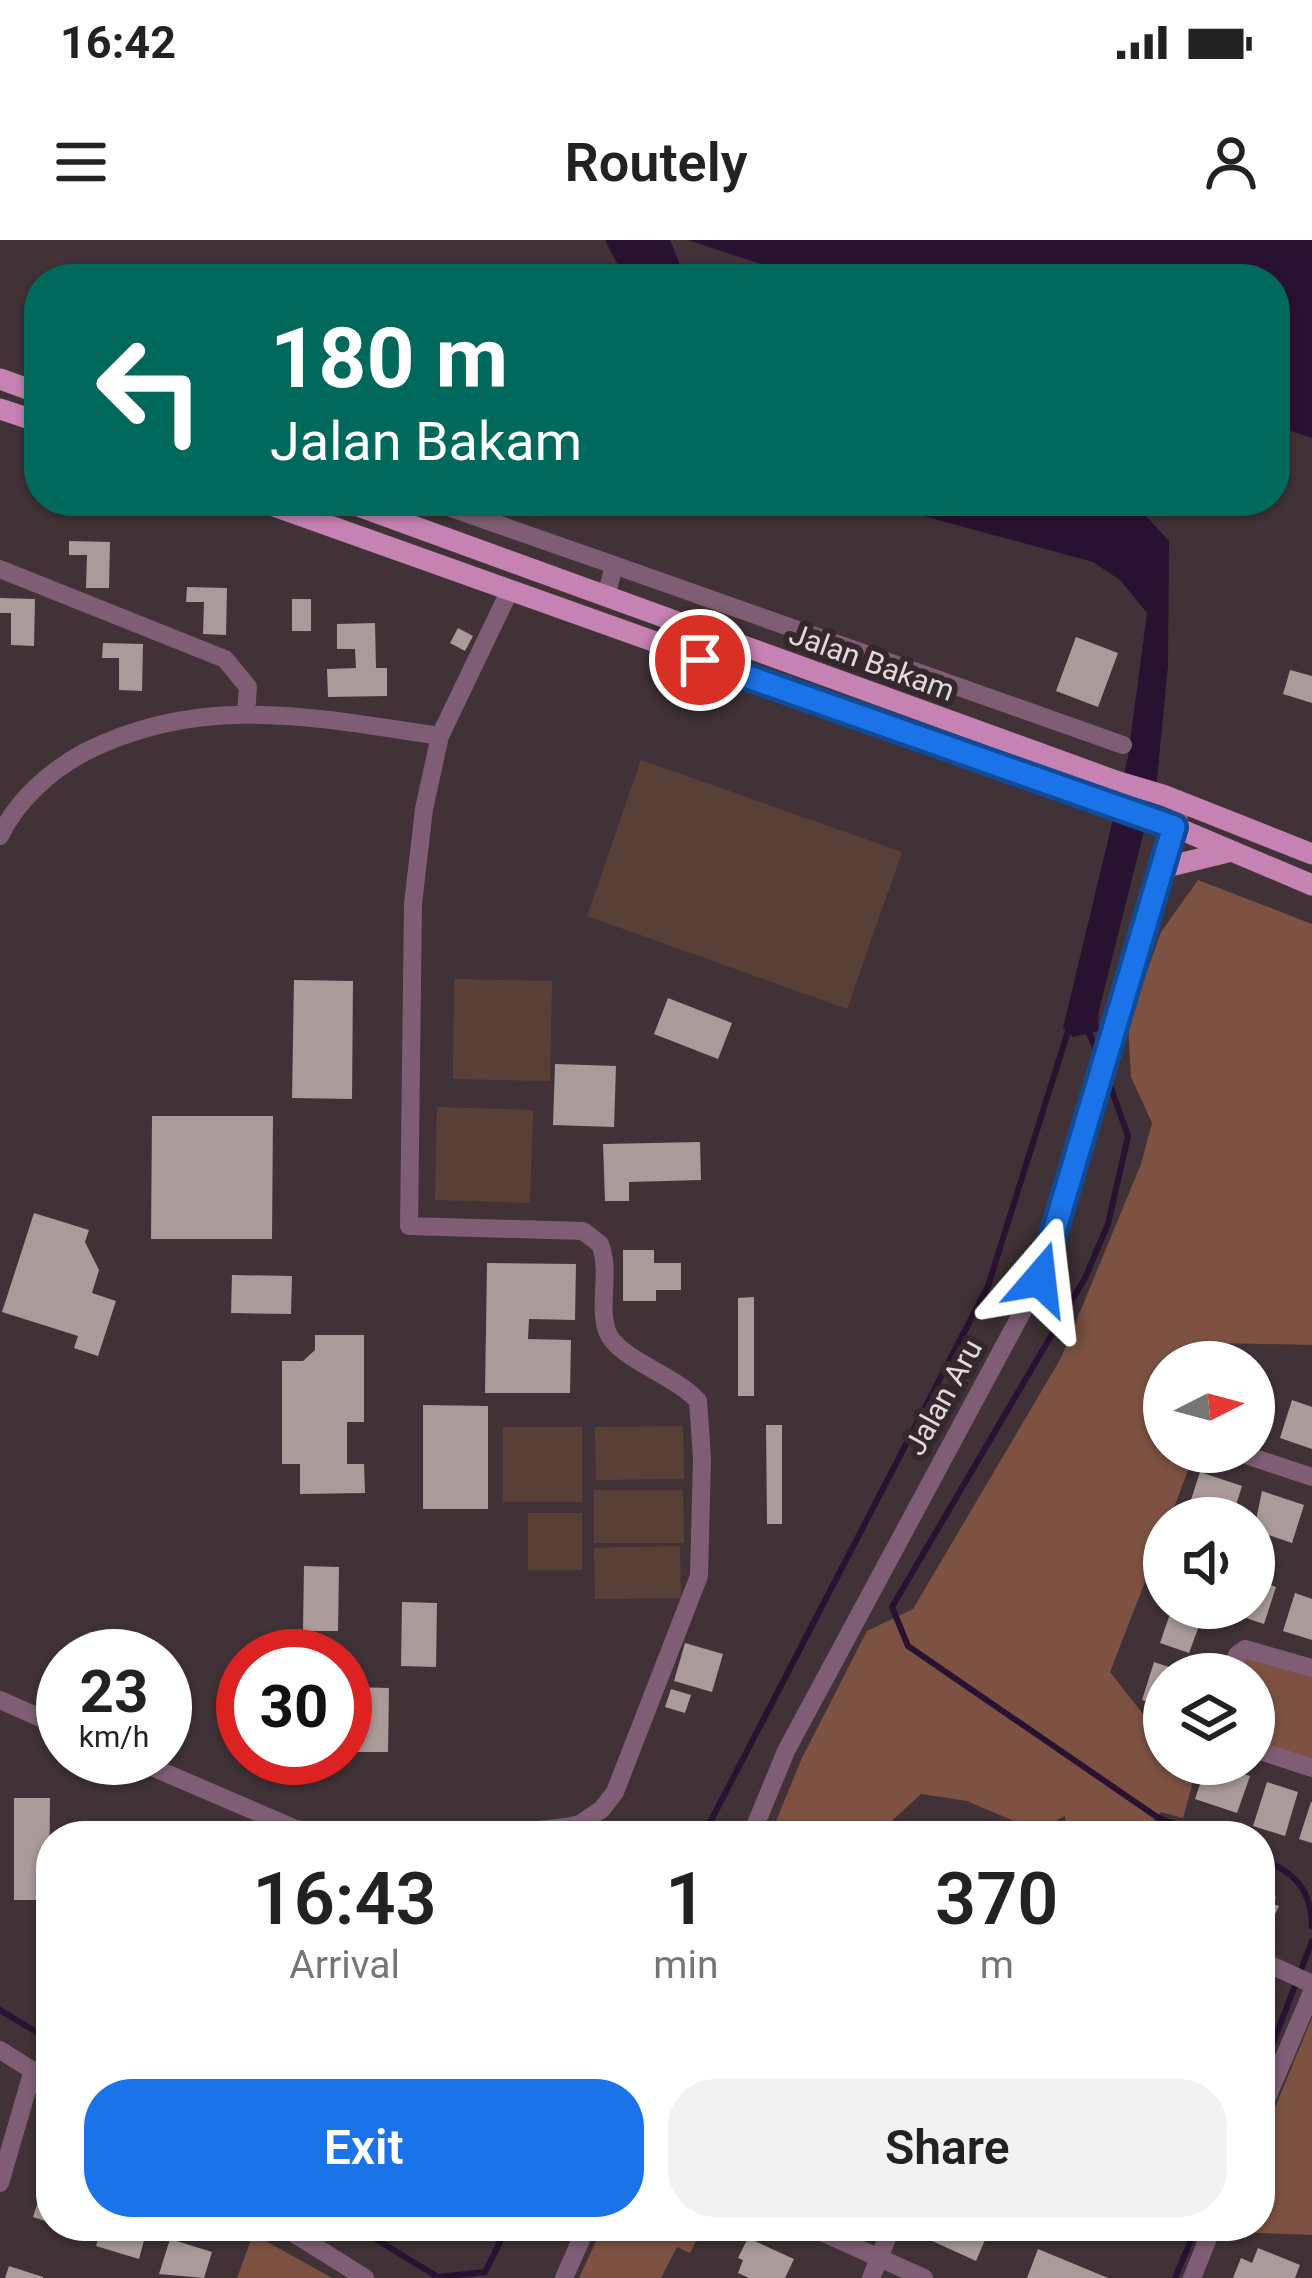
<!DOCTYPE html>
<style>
body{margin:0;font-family:Roboto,sans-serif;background:#f2f2f2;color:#222;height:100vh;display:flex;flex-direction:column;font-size:45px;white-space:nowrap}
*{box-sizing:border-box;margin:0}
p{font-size:39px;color:#767676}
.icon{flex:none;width:66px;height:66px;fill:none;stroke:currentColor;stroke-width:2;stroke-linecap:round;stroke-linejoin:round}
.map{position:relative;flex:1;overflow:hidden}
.side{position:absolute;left:36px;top:1581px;width:1239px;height:420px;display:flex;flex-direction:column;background:#fff;border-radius:48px;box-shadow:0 3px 9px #0004}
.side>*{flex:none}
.guide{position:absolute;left:24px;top:24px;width:1266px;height:252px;border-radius:48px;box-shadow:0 3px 9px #0004;background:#00695c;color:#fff;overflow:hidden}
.needle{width:78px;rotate:84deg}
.fabs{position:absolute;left:1143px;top:1101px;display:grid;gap:24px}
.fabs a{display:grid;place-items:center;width:132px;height:132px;border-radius:50%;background:#fff;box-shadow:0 3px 9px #0004;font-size:60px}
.speed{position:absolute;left:36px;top:1389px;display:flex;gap:24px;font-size:60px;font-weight:700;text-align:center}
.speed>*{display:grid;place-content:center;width:156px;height:156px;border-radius:50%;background:#fff;box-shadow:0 3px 9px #0004;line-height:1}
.speed small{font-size:30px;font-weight:400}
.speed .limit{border:18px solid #d22;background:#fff;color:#111}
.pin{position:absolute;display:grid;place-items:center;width:102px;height:102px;color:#fff;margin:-51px;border:6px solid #fff;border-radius:50%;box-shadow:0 3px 12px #0007}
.me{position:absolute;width:132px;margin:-66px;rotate:17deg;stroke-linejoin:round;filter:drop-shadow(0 0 9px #0008)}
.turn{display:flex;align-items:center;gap:42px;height:252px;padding:0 48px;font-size:54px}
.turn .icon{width:156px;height:156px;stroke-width:2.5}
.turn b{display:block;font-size:84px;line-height:102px}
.eta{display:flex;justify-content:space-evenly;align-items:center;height:204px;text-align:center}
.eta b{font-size:72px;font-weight:600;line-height:84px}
.button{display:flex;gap:24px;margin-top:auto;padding:24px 48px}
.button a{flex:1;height:138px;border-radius:48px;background:#1a73e8;color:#fff;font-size:48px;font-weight:600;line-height:138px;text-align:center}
.button a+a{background:#f2f2f2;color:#222}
.status{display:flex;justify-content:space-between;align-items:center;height:84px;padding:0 60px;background:#fff;direction:ltr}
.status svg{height:33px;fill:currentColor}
header{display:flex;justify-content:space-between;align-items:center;height:156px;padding:0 48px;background:#fff;font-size:54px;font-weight:600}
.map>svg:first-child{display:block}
</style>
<div class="status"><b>16:42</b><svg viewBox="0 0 49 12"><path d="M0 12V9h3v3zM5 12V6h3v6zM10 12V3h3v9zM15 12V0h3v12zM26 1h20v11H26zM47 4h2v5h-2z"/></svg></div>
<header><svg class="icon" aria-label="menu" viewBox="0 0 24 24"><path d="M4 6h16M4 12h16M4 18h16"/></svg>Routely<svg class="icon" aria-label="person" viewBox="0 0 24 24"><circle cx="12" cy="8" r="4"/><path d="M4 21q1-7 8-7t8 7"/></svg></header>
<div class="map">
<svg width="1312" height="2038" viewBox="0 0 1312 2038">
<rect width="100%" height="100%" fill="#403236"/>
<g fill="#594037">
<path d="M641 520 902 612 847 769 587 676Z"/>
<path d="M454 739 552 741 550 841 453 839Z"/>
<path d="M437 867 533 870 530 963 435 960Z"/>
<path d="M683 1186 684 1239 596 1240 595 1187Z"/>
<rect x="503" y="1187" width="79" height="75"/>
<path d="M594 1250H683L684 1303H594Z"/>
<rect x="528" y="1273" width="54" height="57"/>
<path d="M680 1306 681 1358 595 1359 594 1308Z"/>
</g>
<g fill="#7d5242">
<path d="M1198 640 1312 684V1105L1218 1103 1214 1122H1164V1212H1195L1170 1278H1164V1293L1110 1432 1146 1478 1164 1483V1524H1198L1183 1578 1161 1572 1141 1596H1068L1065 1576 1037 1591 967 1561 921 1554 885 1587 891 1596H770L801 1520 867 1391 913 1369 1061 1118 1141 924 1152 883 1131 837 1128 784 1161 692Z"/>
<path d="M1258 1415 1312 1434V1523L1254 1504V1434H1235L1240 1419Z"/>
<path d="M1312 1778V1995L1237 1992 1230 1986H1260V1904Z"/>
<path d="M603 1986H704L690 2013 677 2007 661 2038H579Z"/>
<path d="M253 1994 332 2038H237Z"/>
</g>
<g fill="#291231">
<path d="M605 0H670L686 39H625Z"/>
<path d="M688 0H1312V198L1275 186V39H806Z"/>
<path d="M868 261H1132L1169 301 1168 426 1157 539 1099 770 1098 791 1073 797 1063 788 1128 517 1147 373 1120 340 1093 322Z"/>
</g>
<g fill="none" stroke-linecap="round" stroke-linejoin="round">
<g stroke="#291231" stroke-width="6">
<path d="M1088 790 1101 822"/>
<path d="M1106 834 1128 896 1108 984 1085 1038 892 1367 908 1406 1157 1577 1204 1596"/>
<path d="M703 1596 988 1046 1069 788"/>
<path d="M1260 1618C1294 1632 1311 1648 1312 1686"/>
<path d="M0 1770 51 1801"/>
<path d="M1260 1837 1312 1701"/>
<path d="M354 1986 438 2037 485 2032 508 1986"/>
<path d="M1175 2038 1197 1986"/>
</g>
</g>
<g fill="#aa9a99">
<path d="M539 261H582L577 276Z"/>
<path d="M69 301 110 302 109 348H86L87 315H69Z"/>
<path d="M187 347 227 348 226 395 203 394 204 362H186Z"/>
<path d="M0 358 35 359 34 406 11 405V373H0Z"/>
<rect x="292" y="359" width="19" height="32"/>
<path d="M375 383 376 428H387V456L328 457 327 429 356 428 355 409H337V384Z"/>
<path d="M458 388 473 396 465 411 450 403Z"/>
<path d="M1076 397 1118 413 1098 467 1056 451Z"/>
<path d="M103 403 143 404 142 451 119 450V418H102Z"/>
<path d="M1290 430 1312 436V463L1283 454Z"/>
<path d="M294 740 353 741 352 859 292 858Z"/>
<path d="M668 758 732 783 718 819 654 794Z"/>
<path d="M555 824 616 826 614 887 553 885Z"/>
<path d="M152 876H273L272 999H151Z"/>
<path d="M700 902 701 940 629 942V961H605L603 904Z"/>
<path d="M34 973 89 990 85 1002 99 1030 92 1053 116 1061 98 1116 74 1108 78 1096 2 1072Z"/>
<path d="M623 1010H654V1023H681V1050H656V1061H623Z"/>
<path d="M487 1023 576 1024 575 1080 529 1079 528 1099 571 1100 570 1153H485Z"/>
<path d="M232 1035 292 1036 291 1074 231 1073Z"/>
<path d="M754 1057V1156H738V1058Z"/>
<path d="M315 1095H364V1182H347V1224H364L365 1253 300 1254V1224H282V1121H303L315 1110Z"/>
<path d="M1254 1148 1273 1154 1261 1191 1254 1189Z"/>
<path d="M1292 1160 1312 1167V1209L1280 1198Z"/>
<path d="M423 1165 488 1166V1269H423Z"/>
<path d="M766 1185H782V1284H767Z"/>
<path d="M1200 1232 1242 1246 1232 1278H1213L1188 1269Z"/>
<path d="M1262 1251 1304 1265 1292 1303 1254 1290Z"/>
<path d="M304 1326 339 1327 338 1391H303Z"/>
<path d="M1254 1339 1276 1347 1264 1384 1219 1369 1254 1368Z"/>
<path d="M1295 1353 1312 1359V1400L1283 1391Z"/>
<path d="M402 1362 437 1363 436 1427 401 1426Z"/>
<path d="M1172 1368 1203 1375 1189 1413 1160 1403Z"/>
<path d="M685 1403 723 1414 712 1452 674 1441Z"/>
<path d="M1154 1422 1187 1433 1164 1434V1467L1142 1460Z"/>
<path d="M354 1447 389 1448 388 1512H353Z"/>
<path d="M671 1449 691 1455 685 1473 665 1467Z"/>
<path d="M1207 1524 1250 1536 1237 1573 1195 1559Z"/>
<path d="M1267 1542 1298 1552 1285 1596 1253 1586Z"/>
<path d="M14 1558H50L49 1660H14Z"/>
<path d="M1311 1562H1312V1603L1299 1599Z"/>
<path d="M1260 1650 1276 1657 1273 1664 1279 1666 1266 1693 1260 1690Z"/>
<path d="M44 1942 51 1944V1983L33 1977Z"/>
<path d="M102 1986H148L139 2019 96 2006Z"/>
<path d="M934 1986H991L976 2021 928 1999Z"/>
<path d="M748 1998 794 2019 785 2038H749L738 2033 743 2020 738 2018Z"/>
<path d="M170 1999 212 2012 204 2038 159 2034Z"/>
<path d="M1258 2008 1300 2025 1295 2038H1233L1241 2018 1252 2023Z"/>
<path d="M1038 2009 1108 2038H1027Z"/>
<path d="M9 2026 43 2037V2038H5Z"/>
</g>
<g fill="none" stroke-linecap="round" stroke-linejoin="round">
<g stroke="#7f5e75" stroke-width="18">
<path d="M431 261 614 325 606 357"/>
<path d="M614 325 1123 505"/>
<path d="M0 329 225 419 248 447 246 473"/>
<path d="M0 596C17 560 51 530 85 512 203 452 316 478 440 496"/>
<path d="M1237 1212 1312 1237"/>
<path d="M1230 1434 1237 1415 1245 1409 1312 1428"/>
<path d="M0 1460 63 1488"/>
<path d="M1254 1509 1312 1528"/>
<path d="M131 1518 296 1589 321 1593 519 1592 567 1587 580 1584 602 1569 615 1552 699 1336 702 1218 698 1161C677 1136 617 1119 607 1091 598 1064 611 1032 600 1004L583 991 409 986 413 664 424 569 440 496 510 350"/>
<path d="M751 1596 786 1511 1040 1039 1179 576"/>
<path d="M1260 1720 1312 1744"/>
<path d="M0 1810 51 1842"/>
<path d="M1260 1874 1312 1752"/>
<path d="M0 1943 33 1830"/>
<path d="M282 1986 365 2038"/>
<path d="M808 1986 924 2038"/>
<path d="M564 2038 587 1986"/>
<path d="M871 2038 892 1986"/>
<path d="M1192 2038 1213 1986"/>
</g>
<g stroke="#c682b3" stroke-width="21">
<path d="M0 139 39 153"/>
<path d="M0 169 39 182"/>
<path d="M260 261 1175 587 1312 645"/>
<path d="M344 261 1116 541 1163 555 1312 614"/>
<path d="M1162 628 1228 612"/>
</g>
</g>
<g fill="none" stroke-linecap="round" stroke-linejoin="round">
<g stroke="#114b97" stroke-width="30">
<path id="route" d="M700 420 1174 587 1040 1039"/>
</g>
<use href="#route" stroke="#1a73e8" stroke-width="21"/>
</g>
<g text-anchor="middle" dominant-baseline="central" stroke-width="12" stroke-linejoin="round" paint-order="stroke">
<g font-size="30" fill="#e1d9db" stroke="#35282c">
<text transform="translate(872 422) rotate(20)">Jalan Bakam</text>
<text transform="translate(943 1157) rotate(-61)">Jalan Aru</text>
</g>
</g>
</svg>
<div class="fabs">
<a><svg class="needle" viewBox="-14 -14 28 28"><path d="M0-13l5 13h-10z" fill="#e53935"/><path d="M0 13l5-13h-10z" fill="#767676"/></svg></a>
<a><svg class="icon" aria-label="sound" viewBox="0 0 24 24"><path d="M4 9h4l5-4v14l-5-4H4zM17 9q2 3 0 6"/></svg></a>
<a><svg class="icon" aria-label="layers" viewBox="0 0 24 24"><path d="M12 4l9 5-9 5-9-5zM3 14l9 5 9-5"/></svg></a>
</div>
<div class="speed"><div>23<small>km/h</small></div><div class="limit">30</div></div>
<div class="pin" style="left:700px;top:420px;background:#d93025"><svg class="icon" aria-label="arrive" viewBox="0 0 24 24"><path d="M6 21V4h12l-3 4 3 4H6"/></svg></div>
<svg class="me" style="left:1040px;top:1039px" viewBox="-20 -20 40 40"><path d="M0-17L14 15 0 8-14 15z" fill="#1a73e8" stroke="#fff" stroke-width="4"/></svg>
<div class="guide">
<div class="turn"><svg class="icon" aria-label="left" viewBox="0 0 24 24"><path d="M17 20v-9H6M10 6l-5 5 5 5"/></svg><div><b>180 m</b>Jalan Bakam</div></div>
</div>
<section class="side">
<div class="eta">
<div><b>16:43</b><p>Arrival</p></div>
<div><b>1</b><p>min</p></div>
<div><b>370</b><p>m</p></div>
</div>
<div class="button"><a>Exit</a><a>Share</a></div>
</section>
</div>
